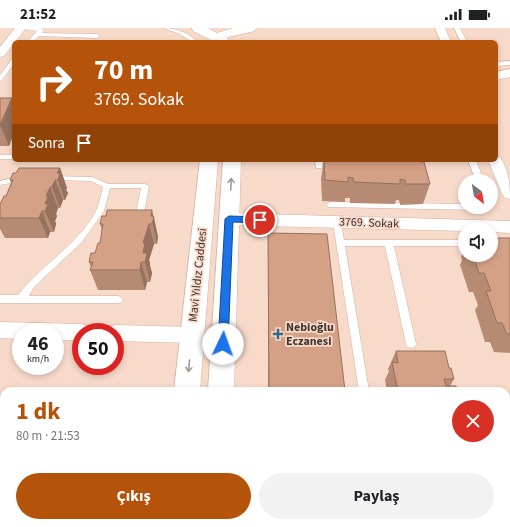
<!DOCTYPE html>
<html lang="tr">
<meta charset="utf-8">
<style>
body{margin:0;font-family:"Source Sans 3",sans-serif;background:#f2f2f2;color:#202124;height:100vh;display:flex;flex-direction:column;font-size:15px;white-space:nowrap}
*{box-sizing:border-box;margin:0}
p{font-size:13px;color:#757577}
.icon{flex:none;width:22px;height:22px;fill:none;stroke:currentColor;stroke-width:2;stroke-linecap:round;stroke-linejoin:round}
.map{position:relative;flex:1;overflow:hidden}
.sheet{position:absolute;left:0px;top:359px;width:510px;height:140px;display:flex;flex-direction:column;background:#fff;border-radius:12px 12px 0 0;box-shadow:0 2px 6px #0003}
.sheet>*{flex:none}
.banner{position:absolute;left:12px;top:12px;width:486px;height:122px;border-radius:6px;box-shadow:0 2px 6px #0003;background:#b45309;color:#fff;overflow:hidden}
.needle{width:26px;rotate:149deg}
.buttons{position:absolute;left:458px;top:146px;display:grid;gap:8px}
.buttons a{display:grid;place-items:center;width:40px;height:40px;border-radius:50%;background:#fff;box-shadow:0 2px 6px #0003;font-size:20px}
.speed{position:absolute;left:12px;top:295px;display:flex;gap:8px;font-size:20px;font-weight:700;text-align:center}
.speed>*{display:grid;place-content:center;width:52px;height:52px;border-radius:50%;background:#fff;box-shadow:0 2px 6px #0003;line-height:1}
.speed small{font-size:10px;font-weight:400}
.speed .limit{border:6px solid #d22;background:#fff;color:#111}
.pin{position:absolute;display:grid;place-items:center;width:34px;height:34px;color:#fff;margin:-17px;border:2px solid #fff;border-radius:50%;box-shadow:0 1px 4px #0007}
.me{position:absolute;width:44px;margin:-22px;rotate:3deg;stroke-linejoin:round;filter:drop-shadow(0 0 3px #0008)}
.turn{display:flex;align-items:center;gap:14px;height:84px;padding:0 16px;font-size:18px}
.turn .icon{width:52px;height:52px;stroke-width:2.5}
.turn b{display:block;font-size:28px;line-height:34px}
.then{display:flex;align-items:center;height:38px;padding:0 16px;background:#0003;gap:8px;font-size:15px}
.round{display:grid;place-items:center;flex:none;width:42px;height:42px;border-radius:21px;background:#f2f2f2}
.overview{display:flex;align-items:center;justify-content:space-between;height:68px;padding:0 16px}
h1{font-size:24px;font-weight:700;line-height:30px;color:#b45309}
.button{display:flex;gap:8px;margin-top:auto;padding:8px 16px}
.button a{flex:1;height:46px;border-radius:24px;background:#b45309;color:#fff;font-size:16px;font-weight:700;line-height:46px;text-align:center}
.button a+a{background:#f2f2f2;color:#202124}
.status{display:flex;justify-content:space-between;align-items:center;height:28px;padding:0 20px;background:#fff;direction:ltr}
.status svg{height:11px;fill:currentColor}
.map>svg:first-child{display:block}
</style>
<div class="status"><b>21:52</b><svg viewBox="0 0 49 12"><path d="M0 12V9h3v3zM5 12V6h3v6zM10 12V3h3v9zM15 12V0h3v12zM26 1h20v11H26zM47 4h2v5h-2z"/></svg></div>
<div class="map">
<svg width="510" height="499" viewBox="0 0 510 499">
<rect width="100%" height="100%" fill="#f8daca"/>
<g fill="none" stroke-linecap="round" stroke-linejoin="round">
<g stroke="#cfb2a3" stroke-width="1">
<g id="lane">
<path d="M18 0H41L44 2 42 5 97 6 100 8 97 10 39 8 33 14H27L37 3Z"/>
<path d="M163 0C177 0 188 5 198 14H192L180 6Z"/>
<path d="M454 0H460L467 14H461Z"/>
<path d="M14 30V36L2 52 0 53V47L12 31Z"/>
<path d="M510 33V37L496 38V34Z"/>
<rect x="0" y="127" width="14" height="4"/>
<path d="M315 132H323L322 140H316Z"/>
<path d="M468 132H476L484 153H476Z"/>
<path d="M22 148H25V152L0 157V153Z"/>
<path d="M49 148 92 149 108 156H145L149 158 144 185 140 188 136 185 141 160H110L104 183 82 214 34 259 29 268H118L121 269 123 272 121 275H0V267H18C41 237 78 217 96 183 99 176 101 167 103 159L91 153 52 152H49Z"/>
<path d="M331 174 465 176V179H484L480 182 328 179 327 177 328 175Z"/>
<path d="M337 191 341 194 344 212H465V218H394L416 316 415 319 411 320 407 319 406 316 385 218H345L369 363H359L333 194Z"/>
<path d="M506 490 510 491V499H444L443 495H506Z"/>
</g>
</g>
<g stroke="#cfb2a3" stroke-width="1">
<g id="street">
<path d="M15 0H26L4 28 0 29V19Z"/>
<path d="M435 0H445L451 14H441Z"/>
<path d="M510 41V49L496 52V44Z"/>
<path d="M496 128 500 129C509 143 510 155 510 171L505 170 502 166 488 132H496Z"/>
<path d="M229 185 510 193V205L491 204V201H465V203L229 197 223 195 221 191 223 187Z"/>
<path d="M0 294 81 296 88 298 91 304H81V312H55V304H21V311L0 310Z"/>
<path d="M115 297 192 299 199 301 202 307 199 313 192 315 115 313V304H106L108 299Z"/>
</g>
</g>
<g stroke="#cfb2a3" stroke-width="1">
<g id="secondary">
<path d="M192 0H208L217 5 233 0H256L255 3 228 9 227 10 231 14H210L211 12 193 3Z"/>
<path d="M200 132H218L200 363H174Z"/>
<path d="M223 132H241L234 363H208Z"/>
<rect x="177" y="495" width="32" height="4"/>
</g>
</g>
<use href="#lane" fill="#fff" fill-rule="evenodd"/>
<use href="#street" fill="#fff" fill-rule="evenodd"/>
<use href="#secondary" fill="#fff" fill-rule="evenodd"/>
</g>
<g fill="#b78a73">
<path d="M0 70H12L14 74V105L9 118H0Z"/>
<path d="M324 132H375L414 133 430 156 423 176 400 177 399 172H396L395 176 350 175V170H345V174L322 173 321 150Z"/>
<path d="M60 140 67 160 66 162 68 165 65 172H63L60 180H58L56 186 57 188 55 193 56 196 54 204H50L48 210H5L0 201V176L6 168 11 155 10 152 16 145Z"/>
<path d="M106 188 154 189 158 209 157 216H154L149 232 150 235V238L152 245 150 254H147L145 262H98L90 242 91 239 89 234 95 225 100 215 102 202 100 196Z"/>
<path d="M268 205 345 363H268Z"/>
<path d="M510 210V325L494 324 490 314H485L475 282 478 277 473 264H469L460 237 462 232 461 229 465 222V227H473Z"/>
<path d="M396 323 449 340 454 351 450 358 457 363H387L385 352 389 343 388 341Z"/>
</g>
<g fill="#95715e">
<path d="M12 70 14 74V105L9 118 0 97Z"/>
<path d="M60 140 67 160 66 162 68 165 65 172 58 152 57 145Z"/>
<path d="M55 152 63 172 60 180 52 159Z"/>
<path d="M50 159 58 180 56 186 57 188 55 193 56 196 54 204 45 183V176L46 168Z"/>
<path d="M152 182 158 209 157 216 151 188Z"/>
<path d="M42 183 50 204 48 210 39 190Z"/>
<path d="M149 196 154 216 149 232 150 235V238L152 245 150 254 143 225V215Z"/>
<path d="M141 234 147 254 145 262 140 242Z"/>
</g>
<g fill="#d5a186" stroke="#95715e">
<path d="M0 70H12L0 97Z"/>
<path d="M324 132H414V133L424 134 430 156H406L405 152 400 151V156L354 154 353 150 348 149V154L325 152Z"/>
<path d="M19 140H60L57 145H60L58 152H55L52 159H50L46 168H48L45 176H48L45 183H42L39 190H0V176L4 168H6L13 152H10L13 145H16Z"/>
<path d="M107 182H152L151 188 154 189 152 196H149L143 215H145L143 225H147L145 234H141L140 242H90L93 234H89L91 225H95L98 215H100L103 196H100L102 188H106Z"/>
<path d="M268 205 327 206 345 363H269Z"/>
<path d="M491 210H510V306H507L502 295H497L486 263H491L484 245H479L473 227H491Z"/>
<path d="M396 323H445L449 340H451L454 351H444L446 358H456L457 363H398L392 334 398 335Z"/>
</g>
<defs><path id="oneway-shaft" d="M-6 0H5M1.5-3L5.5 0L1.5 3" fill="none" stroke-width="1.6" stroke-linecap="round" stroke-linejoin="round"/></defs>
<g stroke="#a09a97">
<use href="#oneway-shaft" transform="translate(231 156) rotate(-87)"/>
<use href="#oneway-shaft" transform="translate(189 338) rotate(95)"/>
</g>
<path fill="#1a73e8" stroke="#114b97" d="M229 188 260 189 264 192 260 195 233 194 228 316 226 319 223 320 219 319 218 316 225 191Z"/>
<path fill="#306b83" stroke="#f8daca" stroke-width="1.5" d="M276 300h4v4h4v4h-4v4h-4v-4h-4v-4h4z"/>
<g text-anchor="middle" dominant-baseline="central" stroke-width="3.5" stroke-linejoin="round" paint-order="stroke">
<g font-size="12" fill="#41352f" stroke="#f8daca">
<text transform="translate(369 195) rotate(2)">3769. Sokak</text>
<text transform="translate(198 247) rotate(-84)">Mavi Yıldız Caddesi</text>
</g>
<g font-size="12" font-weight="bold" fill="#41352f" stroke="#f8daca" text-anchor="start">
<text x="286" y="299">Nebioğlu<tspan x="286" dy="14">Eczanesi</tspan></text>
</g>
</g>
</svg>
<div class="buttons">
<a><svg class="needle" viewBox="-14 -14 28 28"><path d="M0-13l5 13h-10z" fill="#e53935"/><path d="M0 13l5-13h-10z" fill="#757577"/></svg></a>
<a><svg class="icon" aria-label="sound" viewBox="0 0 24 24"><path d="M4 9h4l5-4v14l-5-4H4zM17 9q2 3 0 6"/></svg></a>
</div>
<div class="speed"><div>46<small>km/h</small></div><div class="limit">50</div></div>
<div class="pin" style="left:260px;top:192px;background:#d93025"><svg class="icon" aria-label="arrive" viewBox="0 0 24 24"><path d="M6 21V4h12l-3 4 3 4H6"/></svg></div>
<svg class="me" style="left:223px;top:316px" viewBox="-20 -20 40 40"><circle r="19" fill="#fff"/><path d="M0-13L10 11 0 6-10 11z" fill="#1a73e8"/></svg>
<div class="banner">
<div class="turn"><svg class="icon" aria-label="right" viewBox="0 0 24 24"><path d="M7 20v-9h11M14 6l5 5-5 5"/></svg><div><b>70 m</b>3769. Sokak</div></div>
<div class="then">Sonra<svg class="icon" aria-label="arrive" viewBox="0 0 24 24"><path d="M6 21V4h12l-3 4 3 4H6"/></svg></div>
</div>
<section class="sheet">
<div class="overview"><div><h1>1 dk</h1><p>80 m · 21:53</p></div><a class="round" style="background:#d93025;color:#fff"><svg class="icon" aria-label="close" viewBox="0 0 24 24"><path d="M6 6l12 12M18 6L6 18"/></svg></a></div>
<div class="button"><a>Çıkış</a><a>Paylaş</a></div>
</section>
</div>
